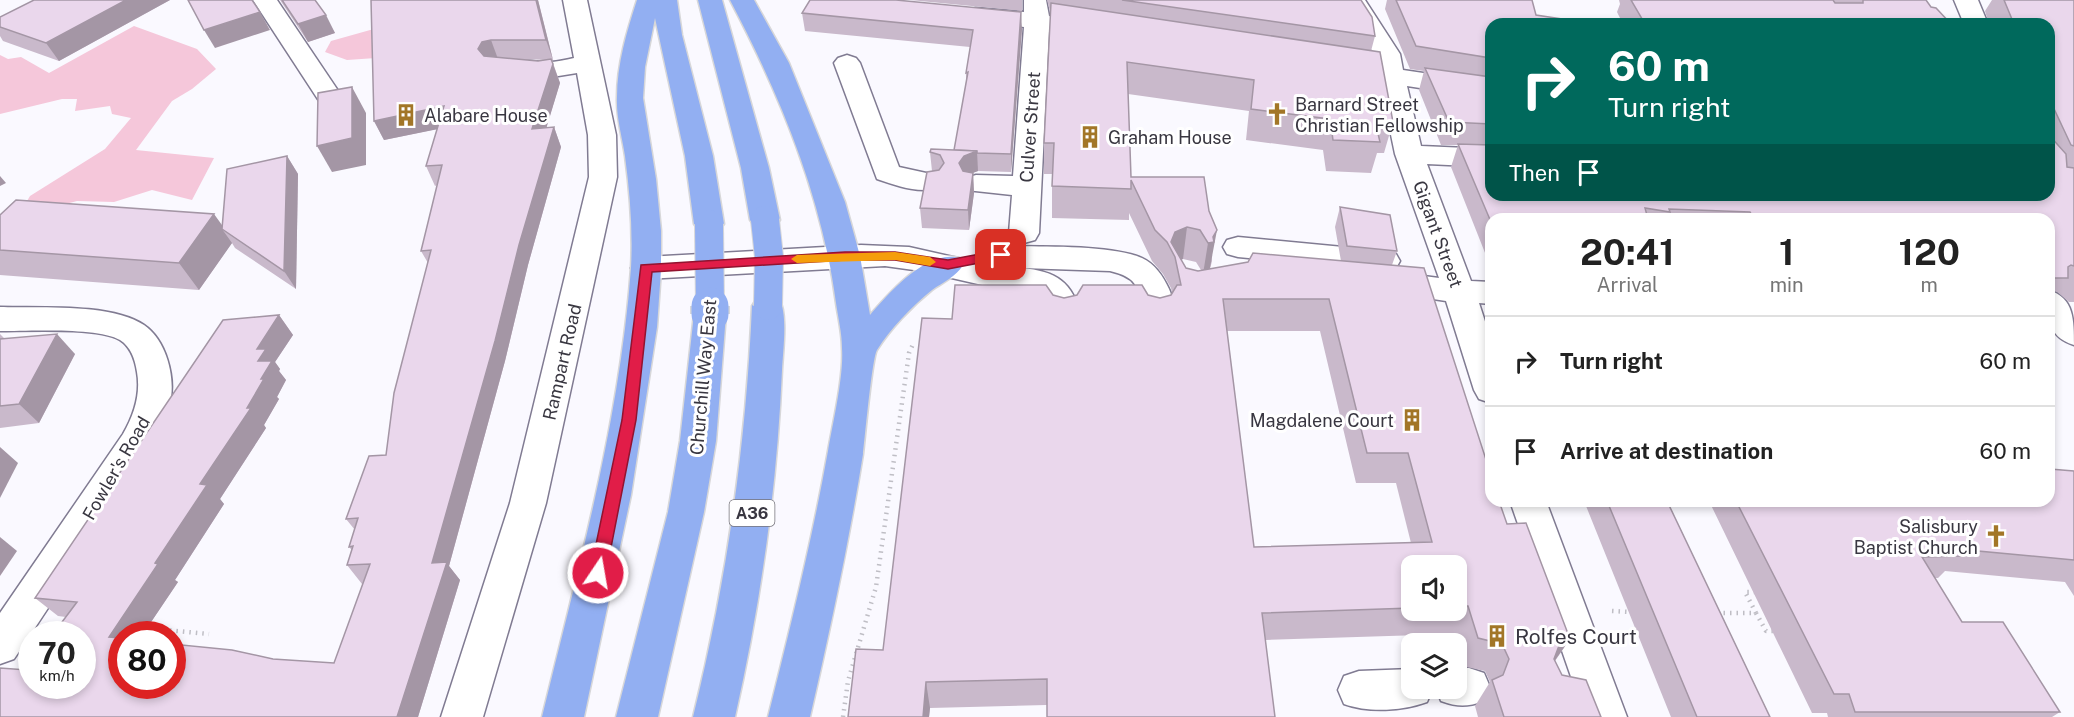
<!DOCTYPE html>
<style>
body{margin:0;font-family:"Public Sans",sans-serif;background:#f6f6f6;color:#222;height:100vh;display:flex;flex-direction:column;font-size:22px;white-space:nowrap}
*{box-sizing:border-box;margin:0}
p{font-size:20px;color:#767676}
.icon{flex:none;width:33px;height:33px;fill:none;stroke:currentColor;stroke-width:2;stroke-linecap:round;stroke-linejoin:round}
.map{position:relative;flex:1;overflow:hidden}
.details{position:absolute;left:1485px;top:213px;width:570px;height:294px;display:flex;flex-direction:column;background:#fff;border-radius:18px;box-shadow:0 3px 9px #0003}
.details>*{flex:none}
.banner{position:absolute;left:1485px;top:18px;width:570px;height:183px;border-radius:18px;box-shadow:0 3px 9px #0003;background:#00695c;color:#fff;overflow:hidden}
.fabs{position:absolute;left:1401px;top:555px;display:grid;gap:12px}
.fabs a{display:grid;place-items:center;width:66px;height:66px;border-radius:12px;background:#fff;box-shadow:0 3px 9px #0003;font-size:30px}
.speed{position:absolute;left:18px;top:621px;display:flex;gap:12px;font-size:30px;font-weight:700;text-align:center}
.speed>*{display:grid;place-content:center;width:78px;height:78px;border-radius:50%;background:#fff;box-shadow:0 3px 9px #0003;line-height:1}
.speed small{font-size:15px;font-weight:400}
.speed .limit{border:9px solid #d22;background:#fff;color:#111}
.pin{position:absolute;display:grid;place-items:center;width:51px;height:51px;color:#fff;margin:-26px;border-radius:12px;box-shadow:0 3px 9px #0006}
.me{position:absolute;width:66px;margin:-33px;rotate:12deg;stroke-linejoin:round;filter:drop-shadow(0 0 4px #0008)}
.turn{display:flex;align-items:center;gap:21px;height:126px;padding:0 24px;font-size:27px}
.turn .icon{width:78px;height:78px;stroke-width:2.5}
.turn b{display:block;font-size:42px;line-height:51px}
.then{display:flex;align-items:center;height:57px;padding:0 24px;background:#0003;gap:12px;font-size:22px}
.eta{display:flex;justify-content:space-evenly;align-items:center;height:102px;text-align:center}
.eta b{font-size:36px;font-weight:700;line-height:42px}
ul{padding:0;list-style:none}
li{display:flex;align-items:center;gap:18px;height:90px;padding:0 24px;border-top:2px solid #e0e0e0}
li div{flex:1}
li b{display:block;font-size:22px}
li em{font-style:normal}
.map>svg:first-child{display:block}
</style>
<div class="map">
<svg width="2074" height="717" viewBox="0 0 2074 717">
<rect width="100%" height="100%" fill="#faf9ff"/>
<g fill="#f5c7da">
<path d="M388 25 376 58 347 60 325 52 331 41Z"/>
<path d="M134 26 197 49 216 69 192 89 172 101 136 150 214 158 192 200 152 190 114 202 77 201 32 213 23 208 30 196 105 149 131 118 112 114 110 106 75 111 77 99H62L0 114V55L8 59 21 57 49 73Z"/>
</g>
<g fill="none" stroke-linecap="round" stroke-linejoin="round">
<g stroke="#807b92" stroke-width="3">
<g id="minor">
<path d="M253 0H277L343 98 339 104 330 106 321 104Z"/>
<path d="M563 0H587L616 135 617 177 546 503 483 717H441L510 503 589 177 588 135 577 73 546 78 503 73 499 68 503 63C518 59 529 61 544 62 553 63 564 60 574 58Z"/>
<path d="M1024 0H1046L1049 16 1103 27 1106 32 1103 37 1094 39 1049 31 1039 233 1035 240 1024 243 1013 240 1009 233 1012 195 966 190 962 184 966 178 976 175 1013 176 1024 27 967 20 964 15 967 10 976 8 1024 12Z"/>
<path d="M1341 0H1365L1400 54 1403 70 1491 83V99L1407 86 1421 146 1491 149V167L1427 164 1471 281 1491 282V304L1479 303 1491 340V403L1479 399 1474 390 1446 301 1374 290 1369 282 1374 274 1384 271 1238 257 1227 254 1223 247 1227 240 1238 237 1385 251 1396 254 1400 261 1396 268 1386 271 1439 278 1395 154 1380 82 1332 73 1328 68 1332 63 1341 60 1377 66 1374 54Z"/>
<path d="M1954 0H1978L1988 24H1964Z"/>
<path d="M847 55 856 58 860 63 899 167 940 176 944 182 940 188C918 194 898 186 877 179L834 63 838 58Z"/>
<path d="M861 245 909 247 989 265 983 263 979 256 983 249 994 246C1032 247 1110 244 1142 258 1155 264 1163 276 1169 289 1174 299 1173 314 1167 324L1156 327 1145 324C1130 299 1152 281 1110 271L1022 268C1055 271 1074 282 1080 316L1075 324 1064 327 1053 324 1048 316 1044 299 1032 291 991 287 921 271 885 266 646 279 635 275 631 268 635 261 646 257Z"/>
<path d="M2049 290C2074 298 2074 320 2074 345 2045 336 2049 315 2049 290Z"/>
<path d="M0 307C38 308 112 303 144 325 166 340 176 377 170 403 160 445 130 482 107 518 76 565 46 612 14 659L0 664V613L123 434C134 415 141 394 137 372 135 359 131 347 120 340 98 327 27 331 0 331Z"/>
<path d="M1510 501H1546L1627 717H1585Z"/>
<path d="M1456 668H1469L1484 673 1490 687 1484 701C1467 707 1458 707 1441 701L1436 688H1456Z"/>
<path d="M1412 669V688H1433L1427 702C1402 711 1369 713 1344 704L1338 690 1344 676 1359 671Z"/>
</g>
</g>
<g stroke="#d7d7d9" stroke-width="3">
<g id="highway">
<path d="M637 0H677L682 35 713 156 724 224 719 231 709 234 699 231 694 224 685 156 655 18 645 67 643 98 656 179 661 231V270L657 327 631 495 584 717H542C578 570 620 420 631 268 633 231 630 193 625 156 622 136 616 117 617 97 617 64 627 31 637 0Z"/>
<path d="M698 0H722L769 168 780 220 775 227 765 230 755 227 750 220 741 168Z"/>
<path d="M730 0H754L789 63 845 202 860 256 870 315C889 293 927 249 959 258L963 265C956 277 943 282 932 290 912 306 890 329 877 350 872 358 865 438 863 454 849 542 830 630 810 717H768C790 629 812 541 828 451 833 422 844 376 842 348 842 333 838 317 836 303 822 196 780 95 730 0Z"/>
<path d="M768 295 779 298C788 314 783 350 782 370 777 487 761 602 735 717H693C727 581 746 445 752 306L757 298Z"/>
<path d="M710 303 721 306 726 314 716 441 704 512 658 717H616L668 512 680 441 694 314 699 306Z"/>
</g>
</g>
<g stroke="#bfbec5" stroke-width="4.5" stroke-dasharray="1.5 5" stroke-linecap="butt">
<path d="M1612 611 1630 612"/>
<path d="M1717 613H1756L1745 592H1757"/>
<path d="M1756 613 1766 631H1775"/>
<path d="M144 628 209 634"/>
<path d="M843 717 848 681 876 587 909 353 914 342"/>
</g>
<use href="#minor" fill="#fff" fill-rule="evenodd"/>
<use href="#highway" fill="#92aff2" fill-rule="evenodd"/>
<g stroke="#d7d7d9" stroke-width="30" stroke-linecap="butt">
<g id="highway-bridge-far1">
<path d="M765 220 769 257 768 306"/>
<path d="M709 224 710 308"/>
</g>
</g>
<g stroke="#d7d7d9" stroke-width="40" stroke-linecap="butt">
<path id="highway-bridge" d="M710 306V314"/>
</g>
<use href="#highway-bridge-far1" stroke="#92aff2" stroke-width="28"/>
<use href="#highway-bridge" stroke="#92aff2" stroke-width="37"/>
</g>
<g fill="#c9b9cb" fill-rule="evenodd">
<path d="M34 0H170L59 61 3 41 0 36V17Z"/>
<path d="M280 0H315L335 33 308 42Z"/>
<path d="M371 0H538L553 60H552L560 83 546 128 554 127 561 147 528 265 505 361 449 566 460 580 418 717H0V668L27 670 32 663V686H82V634H53L66 617 58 616 35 598 223 320 279 315 293 335 275 362 280 369 279 371 286 380 277 397 279 399 264 425 266 428 220 499 224 504 175 580 178 582 143 634H122V686H172V644L232 650 273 659 334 663 363 584H362L347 565 352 550 349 547 355 530 346 519 369 456 386 455 394 393 428 263 421 251 437 185 435 186 426 166 437 129 384 140 374 121ZM525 59 546 60 538 61Z"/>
<path d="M910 0H1022V11Z"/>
<path d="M1047 0H1361L1375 36 1371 51 1393 122 1384 153H1377L1371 173 1326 171 1323 150 1246 140 1249 111 1128 94 1131 177H1204L1212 261 1210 269 1341 261 1335 227 1340 207 1397 251 1392 265 1507 524 1570 639 1555 661 1562 675 1601 717H1478L1475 706 1490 682 1485 671 1462 666 1456 647V644H1455L1452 634 1266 640 1046 705 930 708 929 717H848L883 650 952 319 1053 295 1064 298 1148 295 1160 298 1171 295 1172 293 1171 288 1163 274 1152 261 1129 213V220L1052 218V174H1044V143L1051 15ZM1183 259 1196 262 1201 270 1198 271 1186 268 1181 260ZM1227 331H1320L1356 483H1396L1411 543 1254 547ZM1412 566H1456V610H1412Z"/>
<path d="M1387 0H1532L1536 15 1491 24V195L1988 198H1998L1999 195H2049V24H1989L1985 11 1992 0H2074V302H2069L2056 291 2049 299V219H1491V268L1451 167 1458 145H1441L1419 90 1424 71 1410 69 1385 9Z"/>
<path d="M1619 0H1926L1931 7 1951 24H1623L1617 12 1620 4Z"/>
<path d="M802 13 1022 29 1011 172 978 171 972 173H973L974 193 969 230 922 228 920 208 932 171 930 152 954 150 966 82V73L970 47 805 31Z"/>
<path d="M287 156 298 174 296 289 235 248 232 243 199 290 0 275V215L222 226Z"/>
<path d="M0 334 5 339 75 354 39 423 0 428Z"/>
<path d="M2050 469 2074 471V596L2065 582 1945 571 1938 578H1935L1962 622 2060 712 2052 717H1828L1827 713H1812L1709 501H2049Z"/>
<path d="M1584 501H1684L1670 507 1770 717H1671Z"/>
</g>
<g fill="#a496a5">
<path d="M126 0H170L59 61 46 43Z"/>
<path d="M536 0H538L553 60 546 40Z"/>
<path d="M260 12 270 30 215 48 204 30Z"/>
<path d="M1021 12 1022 29 1011 172V154Z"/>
<path d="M326 15 335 33 308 42 298 24Z"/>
<path d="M491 40 498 59 486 68 478 49 482 42Z"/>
<path d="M551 59 560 83 540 149 532 129Z"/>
<path d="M352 87 366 113V165L332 172 317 146Z"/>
<path d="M444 106 453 126 384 140 374 121Z"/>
<path d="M554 127 561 147 528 265 505 361 449 566 460 580 418 717H397L432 563 519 245Z"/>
<path d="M977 151 978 171 965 176 959 163 964 156Z"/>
<path d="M287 156 298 174 296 289 284 271Z"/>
<path d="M973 173 974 193 969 230 968 210Z"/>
<path d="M0 176 6 183 0 186Z"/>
<path d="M214 214 227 232 222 229 232 243 199 290 179 263Z"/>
<path d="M1187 227 1183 259 1176 261 1171 242 1175 232Z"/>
<path d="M1217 230 1209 273 1203 274 1208 243Z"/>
<path d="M279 315 293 335 275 362 280 369 279 371 286 380 277 397 279 399 264 425 266 428 220 499 224 504 175 580 178 582 143 634H122V647L109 637 155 563 200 484 247 408 261 379 257 349Z"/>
<path d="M57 334 75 354 39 423 19 404Z"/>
<path d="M0 447 18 463 0 498Z"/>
<path d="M1661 501H1684L1649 517Z"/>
<path d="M0 537 17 551 0 576Z"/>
<path d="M1570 639 1551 666 1560 643Z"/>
<path d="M926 682 930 708 929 717H923Z"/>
</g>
<g fill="#ead7ec" stroke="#a496a5" stroke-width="1.5" fill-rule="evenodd">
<path d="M34 0H126L46 43 0 27V17Z"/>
<path d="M188 0H252L260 12 204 30Z"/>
<path d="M282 0H315L326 15 298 24Z"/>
<path d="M371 0H536L546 40H491L482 42 478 49 484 56 538 61 551 59 553 64 532 129 554 127 519 245 495 341 432 563 447 562 397 717H0V668L27 670 32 663V686H82V634H53L77 602 35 598 223 320 279 315 257 349H266L258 361H272L261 379H264L247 408H251L200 484 207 485 155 563 158 564 109 637 122 638V686H172V644L232 650 273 659 334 663 370 564 347 565 353 546 349 547 358 518 346 519 369 456 386 455 394 393 431 250 421 251 442 165 426 166 444 106 374 121Z"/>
<path d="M810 0H896L1021 12 1011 154 977 153V151L954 150 968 72 966 73 973 30 802 13Z"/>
<path d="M1122 0H1361L1372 17 1375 36Z"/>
<path d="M1396 0H1532L1536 15 1595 24H1491V58L1416 46Z"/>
<path d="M1631 0H1833L1835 3H1863V0H1926L1931 7 1936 8 1951 24H1645Z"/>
<path d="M2004 0H2074V146L2071 145 2049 98V24H2014Z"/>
<path d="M1051 3 1380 52 1393 122 1375 121 1380 142 1333 140 1330 119 1251 109 1254 80 1127 62 1131 177H1204L1209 211 1217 230 1213 237 1214 242 1208 243 1200 230 1187 227 1175 232 1171 242 1186 268 1198 271 1248 262 1253 253 1424 268 1491 475V501H1499L1507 524 1526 523 1570 639 1560 643 1554 659 1562 675 1586 680 1601 717H1504L1492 680 1503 675 1509 659 1502 644 1478 638 1468 606H1456V566H1412V608L1262 613 1275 717H1047V679L926 682 923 717H848L856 649 883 650 922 318 952 319 955 285H1046L1053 295 1064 298 1077 295 1083 285H1142L1148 295 1160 298 1171 295 1177 285H1181L1175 257 1167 242 1155 230 1131 180V189L1052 186 1054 143H1044ZM1223 299H1329L1367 453H1408L1432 542 1254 547Z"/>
<path d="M1425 68 1491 77V124L1449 122Z"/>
<path d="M352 87V138L317 146 318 93Z"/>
<path d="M2049 135 2066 154 2067 167 2074 168V266L2071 265 2068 267V278H2049V219H1754L1750 212 1669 209 1670 212 1645 208 1648 219H1491V222L1458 144 1491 145V195H1986L1988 198H2021L2020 195H2049Z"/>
<path d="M931 149 977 151 964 156 959 163 963 171 973 173 968 210 920 208 927 172 939 170 944 163 940 155 930 152Z"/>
<path d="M287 156 284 271 222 229 227 169Z"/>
<path d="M16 200 214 214 179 263 0 250V215Z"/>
<path d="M1340 207 1390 215 1397 251 1347 246Z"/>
<path d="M57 334 19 404 0 406V339Z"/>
<path d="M2049 468 2050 469 2074 471V560L1956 549 1961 556 1922 557 1962 622H2003L2060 712H1855L1849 694H1834L1736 501H2049Z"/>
<path d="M1607 501H1667L1770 717H1697Z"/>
</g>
<path fill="#e11d48" stroke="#92132f" stroke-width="1.5" d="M1001 250 1007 255 1005 258 948 269 895 260H845L652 272 636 420 606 573 603 578 598 580 592 578 590 573 622 420 641 265 845 252H895L948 260Z"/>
<path fill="#f59e0b" d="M895 252 930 257 936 262 930 266 895 260 797 263 791 259 797 255Z"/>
<defs>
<g id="church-bare" transform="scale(1.8)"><path d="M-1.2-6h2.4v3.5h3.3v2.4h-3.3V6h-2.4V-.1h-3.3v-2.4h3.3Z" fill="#a27627" stroke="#fff" stroke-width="2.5" paint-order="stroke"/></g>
<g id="building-bare" transform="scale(1.8)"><path d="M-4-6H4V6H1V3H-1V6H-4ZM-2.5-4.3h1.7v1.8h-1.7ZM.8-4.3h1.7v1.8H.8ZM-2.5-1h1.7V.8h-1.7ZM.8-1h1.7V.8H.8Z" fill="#a27627" stroke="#fff" stroke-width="2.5" paint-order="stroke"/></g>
</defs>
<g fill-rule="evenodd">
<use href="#church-bare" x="1277" y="114"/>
<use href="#building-bare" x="406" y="115"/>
<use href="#building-bare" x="1090" y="137"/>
<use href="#building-bare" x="1412" y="420"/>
<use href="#church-bare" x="1996" y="536"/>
<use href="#building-bare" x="1497" y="636"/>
</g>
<g text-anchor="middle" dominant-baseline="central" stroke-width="6" stroke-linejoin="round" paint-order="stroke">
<rect fill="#fff" stroke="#74737a" stroke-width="1.5" x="729.5" y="500" width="45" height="26" rx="4.5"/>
<g font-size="16" font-weight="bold" fill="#393741">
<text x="752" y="513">A36</text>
</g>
<g font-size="18" fill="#393741" stroke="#fff" text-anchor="start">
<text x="1295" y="104">Barnard Street<tspan x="1295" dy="21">Christian Fellowship</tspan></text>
<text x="424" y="115">Alabare House</text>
<text x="1108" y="137">Graham House</text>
<text x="1394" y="420" text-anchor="end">Magdalene Court</text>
<text x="1978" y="526" text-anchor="end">Salisbury<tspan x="1978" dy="21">Baptist Church</tspan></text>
</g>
<g font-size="18" fill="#393741" stroke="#fff">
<text transform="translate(1030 127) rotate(-86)">Culver Street</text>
<text transform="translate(1438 234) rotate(70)">Gigant Street</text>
<text transform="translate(562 362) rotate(-77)">Rampart Road</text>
<text transform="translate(703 377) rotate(-85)">Churchill Way East</text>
<text transform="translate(116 468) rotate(-60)">Fowler's Road</text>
</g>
<g font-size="21" fill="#393741" stroke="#fff" text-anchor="start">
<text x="1515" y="636">Rolfes Court</text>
</g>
</g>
</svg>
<div class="fabs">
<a><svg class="icon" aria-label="sound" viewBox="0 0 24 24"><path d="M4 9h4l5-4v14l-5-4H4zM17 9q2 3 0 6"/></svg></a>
<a><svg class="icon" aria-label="layers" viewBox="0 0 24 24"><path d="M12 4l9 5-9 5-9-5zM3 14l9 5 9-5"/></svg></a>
</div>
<div class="speed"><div>70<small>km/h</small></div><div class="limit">80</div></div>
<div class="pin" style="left:1001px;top:255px;background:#d93025"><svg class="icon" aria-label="arrive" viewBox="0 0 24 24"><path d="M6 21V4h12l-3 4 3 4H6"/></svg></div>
<svg class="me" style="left:598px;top:573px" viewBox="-20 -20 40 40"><circle r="17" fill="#e11d48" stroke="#fff" stroke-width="3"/><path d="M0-11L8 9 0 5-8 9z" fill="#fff"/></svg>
<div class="banner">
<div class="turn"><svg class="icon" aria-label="right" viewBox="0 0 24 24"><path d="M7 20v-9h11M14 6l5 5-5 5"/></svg><div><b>60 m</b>Turn right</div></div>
<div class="then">Then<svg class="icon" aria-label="arrive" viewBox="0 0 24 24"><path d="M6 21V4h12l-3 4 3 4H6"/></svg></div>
</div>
<section class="details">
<div class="eta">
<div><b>20:41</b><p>Arrival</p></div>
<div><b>1</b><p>min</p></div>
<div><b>120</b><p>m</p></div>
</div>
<ul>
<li><svg class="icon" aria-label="right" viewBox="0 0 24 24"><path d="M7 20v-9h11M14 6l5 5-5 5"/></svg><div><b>Turn right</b></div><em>60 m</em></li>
<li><svg class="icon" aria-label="arrive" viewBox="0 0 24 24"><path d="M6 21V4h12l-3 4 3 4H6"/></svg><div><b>Arrive at destination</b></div><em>60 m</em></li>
</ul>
</section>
</div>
